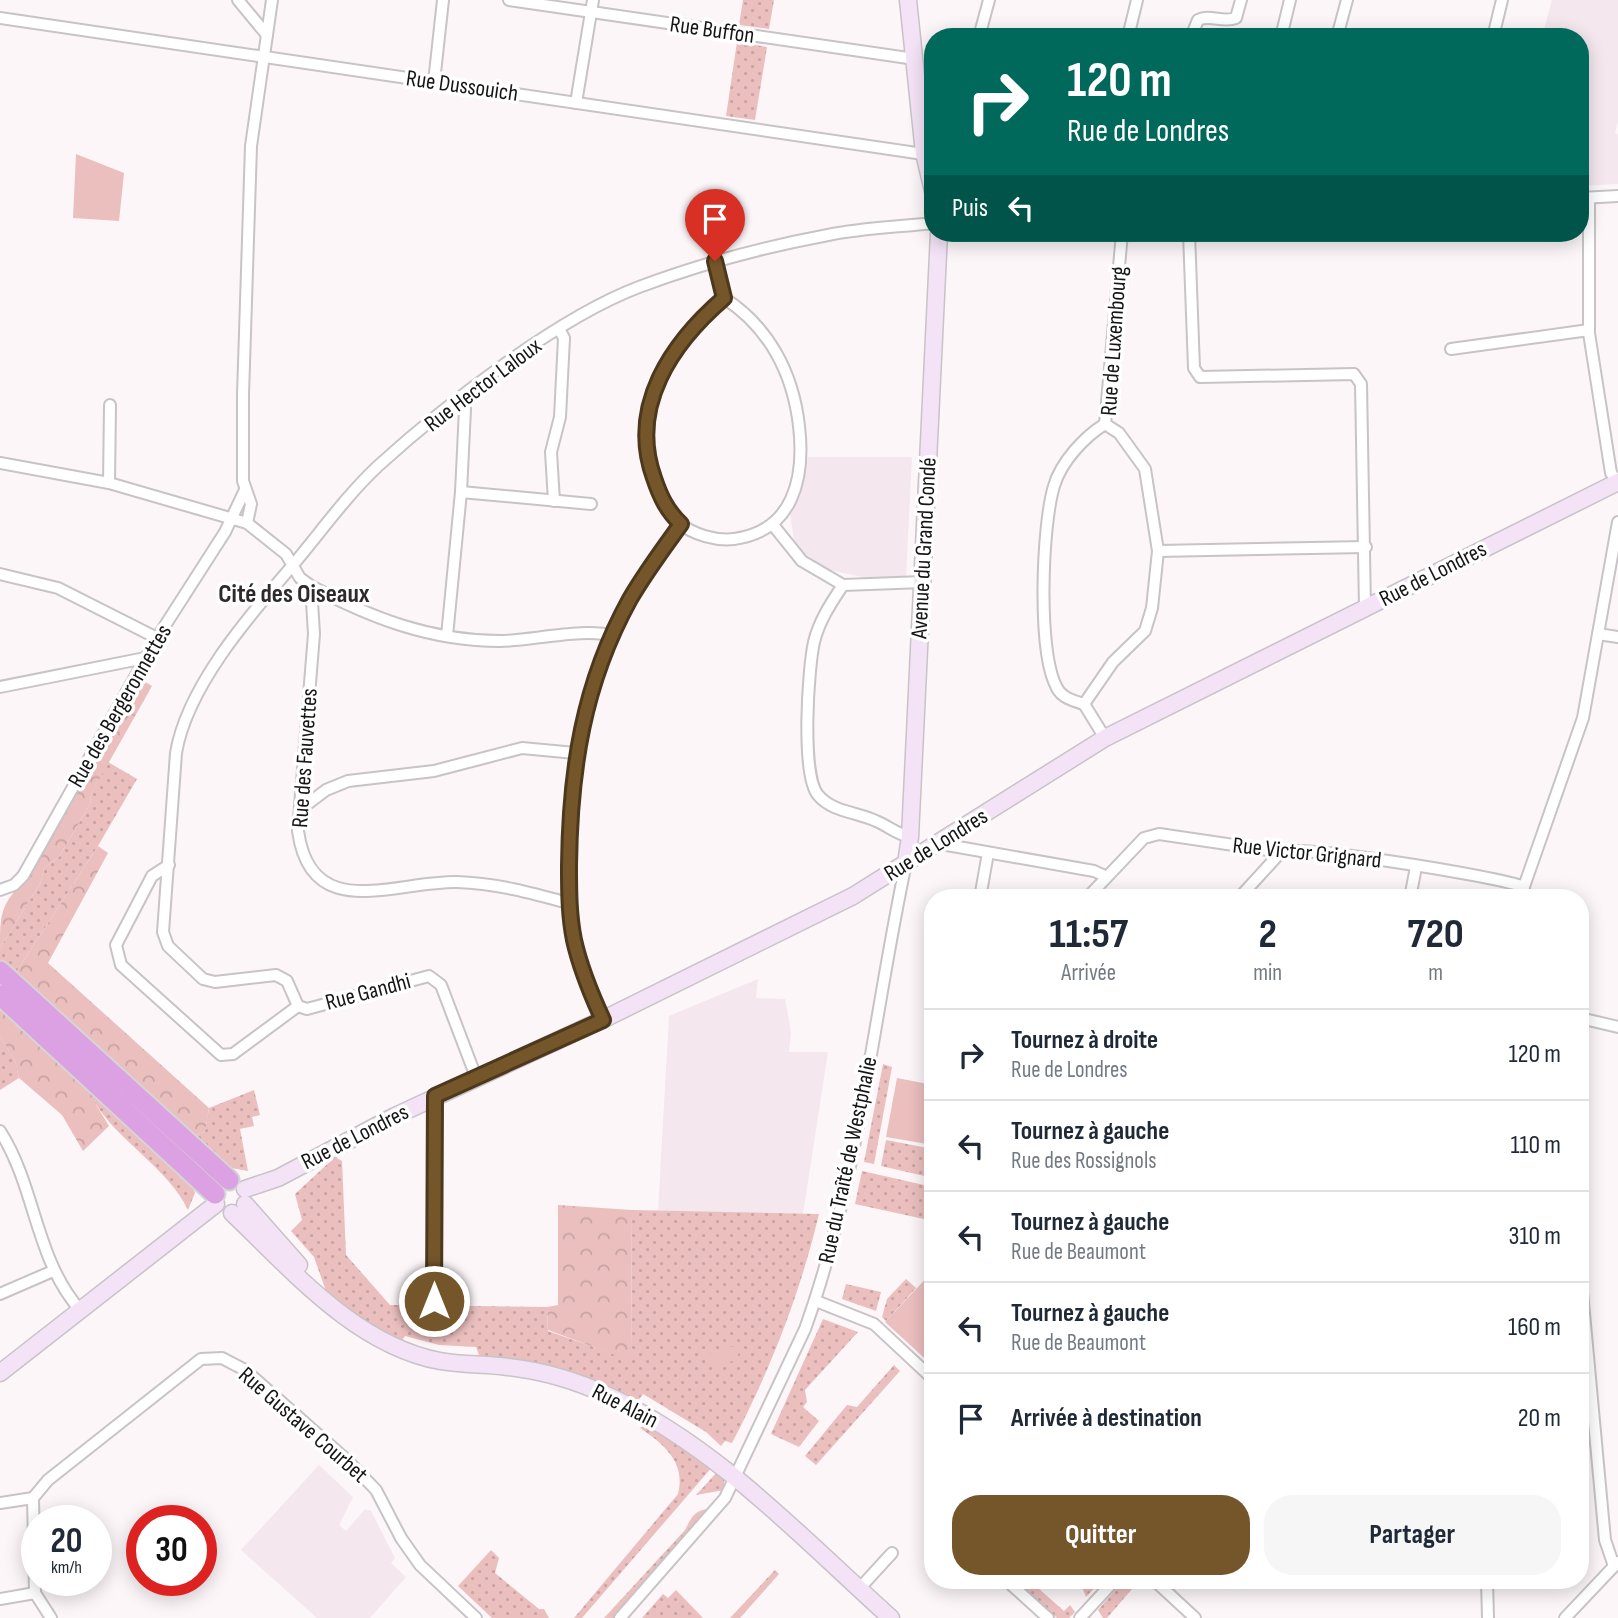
<!DOCTYPE html>
<html lang="fr">
<meta charset="utf-8">
<style>
body{margin:0;font-family:"Sofia Sans Condensed",sans-serif;background:#f6f6f7;color:#1f2937;height:100vh;display:flex;flex-direction:column;font-size:26px;white-space:nowrap}
*{box-sizing:border-box;margin:0}
p{font-size:23px;color:#747a83}
.icon{flex:none;width:38px;height:38px;fill:none;stroke:currentColor;stroke-width:2;stroke-linecap:round;stroke-linejoin:round}
.map{position:relative;flex:1;overflow:hidden}
.drawer{position:absolute;left:924px;top:889px;width:665px;height:700px;display:flex;flex-direction:column;background:#fff;border-radius:28px;box-shadow:0 4px 18px #0003}
.drawer>*{flex:none}
.guide{position:absolute;left:924px;top:28px;width:665px;height:214px;border-radius:28px;box-shadow:0 4px 18px #0003;background:#00695c;color:#fff;overflow:hidden}
.speed{position:absolute;left:21px;top:1505px;display:flex;gap:14px;font-size:35px;font-weight:700;text-align:center}
.speed>*{display:grid;place-content:center;width:91px;height:91px;border-radius:50%;background:#fff;box-shadow:0 4px 18px #0003;line-height:1}
.speed small{font-size:18px;font-weight:400}
.speed .limit{border:10px solid #d22;background:#fff;color:#111}
.pin{position:absolute;display:grid;place-items:center;width:60px;height:60px;color:#fff;margin:-72px -30px;border-radius:50% 50% 50% 0;rotate:-45deg;box-shadow:0 0 7px #0007}
.pin .icon{rotate:45deg}
.me{position:absolute;width:77px;margin:-38px;rotate:0deg;stroke-linejoin:round;filter:drop-shadow(0 0 5px #0008)}
.turn{display:flex;align-items:center;gap:24px;height:147px;padding:0 28px;font-size:32px}
.turn .icon{width:91px;height:91px;stroke-width:2.5}
.turn b{display:block;font-size:49px;line-height:60px}
.then{display:flex;align-items:center;height:66px;padding:0 28px;background:#0003;gap:14px;font-size:26px}
.eta{display:flex;justify-content:space-evenly;align-items:center;height:119px;text-align:center}
.eta b{font-size:42px;font-weight:700;line-height:49px}
.action{display:flex;gap:14px;margin-top:auto;padding:14px 28px}
.action a{flex:1;height:80px;border-radius:28px;background:#75562b;color:#fff;font-size:28px;font-weight:700;line-height:80px;text-align:center}
.action a+a{background:#f6f6f7;color:#1f2937}
ul{padding:0;list-style:none}
li{display:flex;align-items:center;gap:21px;height:91px;padding:0 28px;border-top:2px solid #e0e1e3}
li div{flex:1}
li b{display:block;font-size:26px}
li em{font-style:normal}
.map>svg:first-child{display:block}
</style>
<div class="map">
<svg width="1618" height="1618" viewBox="0 0 1618 1618">
<defs>
<pattern id="grass-dots" width="8" height="8" patternUnits="userSpaceOnUse" patternTransform="scale(1.75)"><rect width="8" height="8" fill="#eabfbe"/><path d="M2 2h.1M6 6h.1" fill="none" stroke="#c8a3a3" stroke-width="1.8" stroke-linecap="round"/></pattern>
<pattern id="forest-crowns" width="20" height="18" patternUnits="userSpaceOnUse" patternTransform="scale(1.75)"><rect width="20" height="18" fill="#eabfbe"/><path d="M2 6a3 3 0 1 1 6 0M12 15a3 3 0 1 1 6 0" fill="none" stroke="#c8a3a3"/></pattern>
</defs>
<rect width="100%" height="100%" fill="#fcf6f9"/>
<g fill="#f4e7ee">
<path d="M1552 0H1618V122L1615 133 1618 134V184L1580 186V37H1542Z"/>
<path d="M808 457H912L906 576 871 579 830 570 806 555 794 540 790 514 802 487Z"/>
<path d="M758 979 756 998 785 999 791 1032 789 1052H828L803 1214 658 1211 669 1016Z"/>
<path d="M319 1465 353 1497 339 1525 346 1531 365 1509 371 1511 395 1558 391 1563 406 1577 370 1618H317L241 1550Z"/>
</g>
<g fill="url(#grass-dots)">
<path d="M743 0H774L769 29 739 25Z"/>
<path d="M737 42 767 47 755 120 726 116Z"/>
<path d="M108 762 137 779 98 846 15 974 0 960V948L41 882 44 868 59 857 90 804 91 794Z"/>
<path d="M0 1036 15 1061 19 1078 0 1090Z"/>
<path d="M883 1064 892 1067 874 1164 864 1162Z"/>
<path d="M254 1090 260 1115 252 1117 254 1126 240 1129 248 1171 231 1168 194 1136 205 1131 209 1108Z"/>
<path d="M98 1094 192 1185 195 1193 188 1210C168 1168 120 1143 95 1103Z"/>
<path d="M886 1140 933 1149V1178L881 1166Z"/>
<path d="M335 1157 342 1161 346 1255 390 1305 547 1307 548 1331 631 1360 632 1210 819 1214C799 1297 771 1368 732 1443L725 1441 721 1446 706 1432 643 1394 637 1402C586 1375 537 1362 480 1358L476 1347 439 1345 405 1336 401 1342 366 1324 326 1291 314 1257 291 1231 302 1220 295 1194Z"/>
<path d="M862 1171 933 1187V1221L855 1204Z"/>
<path d="M906 1279 916 1288 886 1321 882 1317 887 1299Z"/>
<path d="M846 1284 881 1292 876 1311 842 1299Z"/>
<path d="M823 1319 858 1332 805 1390 807 1402 803 1407 819 1421 799 1447 771 1434Z"/>
<path d="M894 1365 900 1371 816 1465 805 1456 847 1405 857 1407Z"/>
<path d="M646 1424 713 1466 582 1618H574L678 1494C686 1463 665 1445 640 1428Z"/>
<path d="M719 1470 724 1478V1490L696 1495Z"/>
<path d="M710 1509 614 1618H604L685 1530C692 1517 694 1510 710 1509Z"/>
<path d="M491 1550 499 1558 495 1573 539 1609H544L549 1618H492L458 1586Z"/>
<path d="M775 1570 779 1574 740 1618H730Z"/>
<path d="M1015 1580H1029L1064 1611 1070 1605 1075 1612 1069 1618H1057Z"/>
<path d="M1079 1580H1102L1086 1597Z"/>
<path d="M1124 1580 1139 1581 1107 1618H1103L1098 1610Z"/>
<path d="M676 1590 703 1618H642L663 1594 668 1598Z"/>
</g>
<g fill="url(#forest-crowns)">
<path d="M142 680 152 686 91 794 90 804 59 857 44 868 41 882 0 948C0 917 0 904 23 883Z"/>
<path d="M98 846 108 853 48 963 209 1108 205 1131 194 1136 100 1054 15 974Z"/>
<path d="M0 1008 98 1094 95 1103 109 1126 83 1151 62 1115 19 1078 15 1061 0 1036Z"/>
<path d="M558 1205 632 1210 631 1361 548 1330 547 1307 558 1305Z"/>
</g>
<g fill="#eabfbe">
<path d="M76 154 124 173 119 221 73 218Z"/>
<path d="M897 1078 933 1085V1145L886 1137Z"/>
<path d="M933 1271V1366L885 1322Z"/>
<path d="M741 1346 736 1361 709 1364 703 1356 727 1347Z"/>
</g>
<g fill="none" stroke-linecap="round" stroke-linejoin="round">
<g stroke="#c8c3c6" stroke-width="14">
<g id="street">
<path d="M238 0 267 35"/>
<path d="M509 0 915 59"/>
<path d="M0 18 930 155"/>
<path d="M979 37 989 0"/>
<path d="M1128 37 1137 0"/>
<path d="M1191 37 1198 20C1210 14 1223 23 1236 18L1241 0"/>
<path d="M1281 37 1290 0"/>
<path d="M1337 37 1347 0"/>
<path d="M1493 37 1502 0"/>
<path d="M434 82 443 0"/>
<path d="M576 103 593 0"/>
<path d="M1580 198 1618 196"/>
<path d="M1589 198V333L1611 473 1618 482"/>
<path d="M1189 233 1194 368 1200 377 1354 374 1361 384 1365 608"/>
<path d="M715 261 724 298C669 345 629 409 655 483 661 497 667 513 679 523 694 535 716 541 734 539 794 531 805 477 799 426 793 373 769 327 724 298"/>
<path d="M1451 349 1589 330"/>
<path d="M0 463 109 483 247 523 286 554 300 578 311 586C371 618 431 641 500 641 529 641 588 627 612 636"/>
<path d="M109 483 110 405"/>
<path d="M461 492 591 504"/>
<path d="M554 501 551 452 560 417 564 338 559 329"/>
<path d="M247 523 251 504 243 481V395L251 146 272 0"/>
<path d="M773 525 802 561 843 585"/>
<path d="M1158 551 1366 547"/>
<path d="M0 574 58 588 157 638"/>
<path d="M311 586 314 634 298 831C311 924 394 881 457 882 495 883 532 893 568 903"/>
<path d="M1598 634 1618 637"/>
<path d="M447 636 461 492 465 409 460 399"/>
<path d="M0 687 145 658"/>
<path d="M1084 704 1113 662 1145 631 1152 608 1158 551 1145 469 1119 433 1105 424 1122 233"/>
<path d="M1084 704C1074 701 1062 698 1057 688 1037 653 1042 525 1054 486 1061 462 1084 437 1105 424"/>
<path d="M1084 704 1105 738"/>
<path d="M301 809 326 790 348 781 434 771 522 748 575 753"/>
<path d="M910 837C897 834 888 826 876 821 857 812 832 812 818 795 801 775 808 669 814 642 819 621 831 603 843 585L923 582"/>
<path d="M942 840 947 845 1094 871 1105 876"/>
<path d="M169 865 152 876 116 945 121 965 221 1055 233 1054 298 1006"/>
<path d="M0 890 14 885 23 876 157 638 225 532 245 490"/>
<path d="M980 898 988 853"/>
<path d="M1087 898 1144 838 1159 834 1281 852C1297 844 1501 877 1524 887"/>
<path d="M1239 898 1281 852"/>
<path d="M1410 898 1416 867"/>
<path d="M1520 898 1583 718 1618 522"/>
<path d="M1580 1018 1618 1027"/>
<path d="M602 1020C592 994 580 968 574 940 569 913 569 888 569 860 569 769 586 680 630 599 645 573 663 549 681 524"/>
<path d="M476 1077 441 985 429 976 307 1009 298 1006 287 981 276 975 215 982 203 979 168 946 163 932 176 753C187 687 249 616 292 566 320 533 346 496 378 466 444 406 557 318 639 287 700 264 764 247 828 235 862 228 898 227 933 223"/>
<path d="M0 1131C36 1187 35 1260 81 1311"/>
<path d="M1580 1270 1605 1540 1614 1566"/>
<path d="M0 1294 53 1271"/>
<path d="M434 1301 435 1096"/>
<path d="M816 1301 874 1324 933 1379"/>
<path d="M33 1498 48 1480 201 1359 222 1358 245 1370 349 1462 376 1490 401 1538 420 1565 476 1618"/>
<path d="M33 1498 35 1593 51 1618"/>
<path d="M0 1503 33 1498"/>
<path d="M1006 1580 1048 1618"/>
<path d="M1154 1580 1195 1618"/>
<path d="M1487 1580 1488 1618"/>
<path d="M859 1589 892 1553"/>
<path d="M0 1599 35 1593"/>
<path d="M620 1618 725 1498 805 1329C859 1179 873 1018 906 863"/>
<path d="M1080 1618 1115 1580"/>
<path d="M1565 1618 1618 1562"/>
</g>
</g>
<g stroke="#c8c3c6" stroke-width="19">
<g id="secondary">
<path d="M908 0 924 153 933 191"/>
<path d="M906 863 910 837 939 233"/>
<path d="M245 1189 278 1178 395 1116 602 1020 853 896 1105 738 1618 482"/>
<path d="M245 1204 299 1265"/>
<path d="M232 1213C291 1269 355 1345 440 1361 462 1365 486 1364 508 1367 544 1371 577 1381 609 1396 719 1448 802 1538 891 1618"/>
<path d="M0 1373 216 1204"/>
</g>
</g>
<g stroke="#d5d5d5" stroke-width="23">
<g id="highway">
<path d="M0 971 229 1180"/>
<path d="M0 995 215 1194"/>
</g>
</g>
<use href="#street" stroke="#fff" stroke-width="10"/>
<use href="#secondary" stroke="#f4e3f6" stroke-width="16"/>
<use href="#highway" stroke="#dca1e2" stroke-width="19"/>
</g>
<g fill="none" stroke-linecap="round" stroke-linejoin="round">
<g stroke="#4c381c" stroke-width="18">
<path id="route" d="M434 1301 435 1096 603 1020C591 994 580 967 574 940 569 915 569 891 569 866 570 770 583 684 630 599 645 573 663 549 681 524 667 511 660 496 654 478 628 406 672 343 724 298L715 261"/>
</g>
<use href="#route" stroke="#75562b" stroke-width="12"/>
</g>
<g text-anchor="middle" dominant-baseline="central" stroke-width="7" stroke-linejoin="round" paint-order="stroke">
<g font-size="23" fill="#161516" stroke="#fff">
<text transform="translate(712 30) rotate(8)">Rue Buffon</text>
<text transform="translate(462 86) rotate(8)">Rue Dussouich</text>
<text transform="translate(1114 341) rotate(-86)">Rue de Luxembourg</text>
<text transform="translate(483 385) rotate(-37)">Rue Hector Laloux</text>
<text transform="translate(924 548) rotate(-87)">Avenue du Grand Condé</text>
<text transform="translate(1433 574) rotate(-27)">Rue de Londres</text>
<text transform="translate(120 706) rotate(-60)">Rue des Bergeronnettes</text>
<text transform="translate(305 758) rotate(-86)">Rue des Fauvettes</text>
<text transform="translate(936 845) rotate(-32)">Rue de Londres</text>
<text transform="translate(1307 853) rotate(6)">Rue Victor Grignard</text>
<text transform="translate(368 992) rotate(-15)">Rue Gandhi</text>
<text transform="translate(355 1137) rotate(-27)">Rue de Londres</text>
<text transform="translate(848 1160) rotate(-78)">Rue du Traîté de Westphalie</text>
<text transform="translate(625 1406) rotate(27)">Rue Alain</text>
<text transform="translate(303 1425) rotate(41)">Rue Gustave Courbet</text>
</g>
<g font-size="26" font-weight="bold" fill="#2e2a2c" stroke="#fff">
<text x="294" y="594">Cité des Oiseaux</text>
</g>
</g>
</svg>
<div class="speed"><div>20<small>km/h</small></div><div class="limit">30</div></div>
<div class="pin" style="left:715px;top:261px;background:#d93025"><svg class="icon" aria-label="arrive" viewBox="0 0 24 24"><path d="M6 21V4h12l-3 4 3 4H6"/></svg></div>
<svg class="me" style="left:434px;top:1301px" viewBox="-20 -20 40 40"><circle r="17" fill="#75562b" stroke="#fff" stroke-width="3"/><path d="M0-11L8 9 0 5-8 9z" fill="#fff"/></svg>
<div class="guide">
<div class="turn"><svg class="icon" aria-label="right" viewBox="0 0 24 24"><path d="M7 20v-9h11M14 6l5 5-5 5"/></svg><div><b>120 m</b>Rue de Londres</div></div>
<div class="then">Puis<svg class="icon" aria-label="left" viewBox="0 0 24 24"><path d="M17 20v-9H6M10 6l-5 5 5 5"/></svg></div>
</div>
<section class="drawer">
<div class="eta">
<div><b>11:57</b><p>Arrivée</p></div>
<div><b>2</b><p>min</p></div>
<div><b>720</b><p>m</p></div>
</div>
<ul>
<li><svg class="icon" aria-label="right" viewBox="0 0 24 24"><path d="M7 20v-9h11M14 6l5 5-5 5"/></svg><div><b>Tournez à droite</b><p>Rue de Londres</p></div><em>120 m</em></li>
<li><svg class="icon" aria-label="left" viewBox="0 0 24 24"><path d="M17 20v-9H6M10 6l-5 5 5 5"/></svg><div><b>Tournez à gauche</b><p>Rue des Rossignols</p></div><em>110 m</em></li>
<li><svg class="icon" aria-label="left" viewBox="0 0 24 24"><path d="M17 20v-9H6M10 6l-5 5 5 5"/></svg><div><b>Tournez à gauche</b><p>Rue de Beaumont</p></div><em>310 m</em></li>
<li><svg class="icon" aria-label="left" viewBox="0 0 24 24"><path d="M17 20v-9H6M10 6l-5 5 5 5"/></svg><div><b>Tournez à gauche</b><p>Rue de Beaumont</p></div><em>160 m</em></li>
<li><svg class="icon" aria-label="arrive" viewBox="0 0 24 24"><path d="M6 21V4h12l-3 4 3 4H6"/></svg><div><b>Arrivée à destination</b></div><em>20 m</em></li>
</ul>
<div class="action"><a>Quitter</a><a>Partager</a></div>
</section>
</div>
